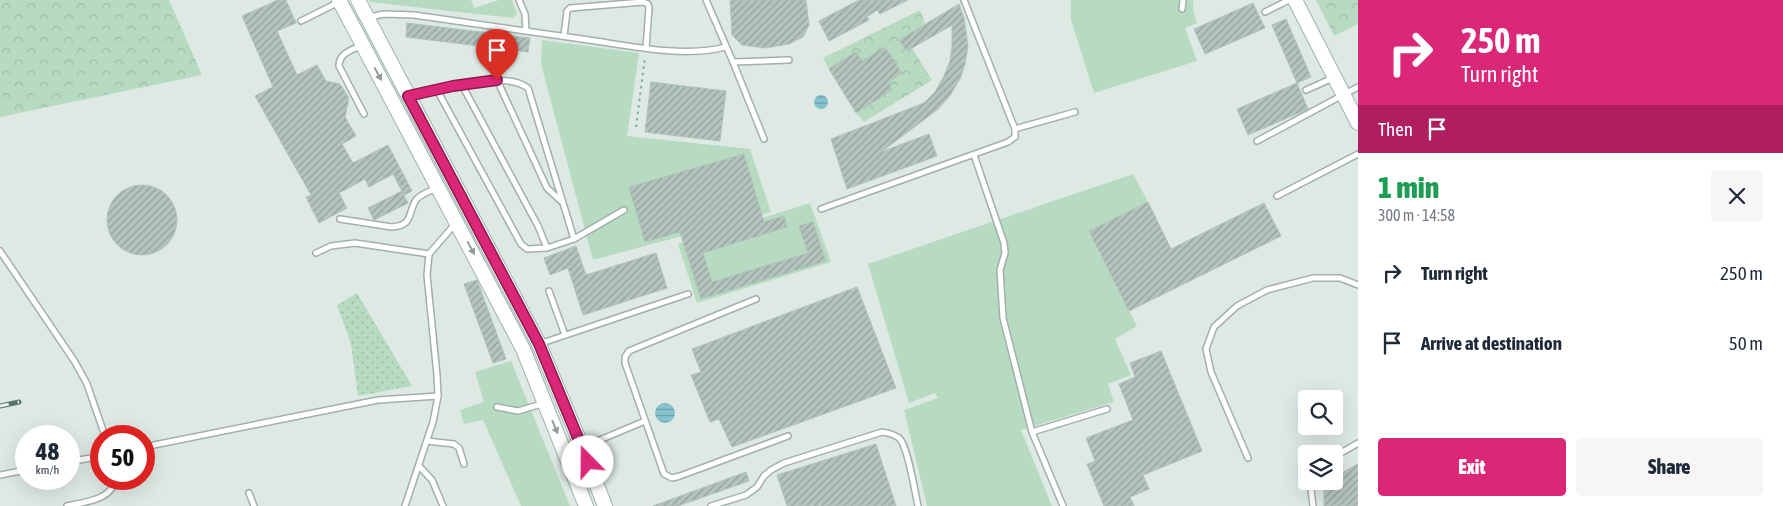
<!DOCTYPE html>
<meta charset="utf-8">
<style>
body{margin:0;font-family:"Asap Condensed",sans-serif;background:#f6f6f7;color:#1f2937;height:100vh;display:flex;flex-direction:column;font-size:19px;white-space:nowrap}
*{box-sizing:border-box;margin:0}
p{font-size:16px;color:#747a83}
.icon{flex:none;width:28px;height:28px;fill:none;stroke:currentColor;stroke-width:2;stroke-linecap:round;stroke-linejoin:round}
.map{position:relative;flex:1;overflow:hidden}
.sheet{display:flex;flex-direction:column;background:#fff;width:425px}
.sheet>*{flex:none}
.guide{background:#db2777;color:#fff;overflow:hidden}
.fabs{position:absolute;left:1298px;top:390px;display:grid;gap:10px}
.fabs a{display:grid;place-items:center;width:45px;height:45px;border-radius:5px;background:#fff;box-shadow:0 5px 20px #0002;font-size:25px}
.speed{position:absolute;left:15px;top:425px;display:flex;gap:10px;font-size:25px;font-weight:700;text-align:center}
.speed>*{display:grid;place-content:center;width:65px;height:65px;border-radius:50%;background:#fff;box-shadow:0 5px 20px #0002;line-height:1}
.speed small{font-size:12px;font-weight:400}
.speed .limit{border:8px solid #d22;background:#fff;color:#111}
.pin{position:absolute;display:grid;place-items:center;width:42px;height:42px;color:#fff;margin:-51px -21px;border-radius:50% 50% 50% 0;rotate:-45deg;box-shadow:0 0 5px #0007}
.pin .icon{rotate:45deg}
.me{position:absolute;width:55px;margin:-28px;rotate:338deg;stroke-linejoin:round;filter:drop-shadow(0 0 4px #0008)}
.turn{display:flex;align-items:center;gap:18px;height:105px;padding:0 20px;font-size:22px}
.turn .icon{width:65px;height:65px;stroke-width:2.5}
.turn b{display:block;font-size:35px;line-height:42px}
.then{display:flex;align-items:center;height:48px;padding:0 20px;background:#0003;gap:10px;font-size:19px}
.round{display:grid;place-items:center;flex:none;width:52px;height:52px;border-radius:5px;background:#f6f6f7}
.overview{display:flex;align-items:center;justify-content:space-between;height:85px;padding:0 20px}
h1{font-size:30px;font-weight:800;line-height:38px;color:#1e9e55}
.cta{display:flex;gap:10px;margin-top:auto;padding:10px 20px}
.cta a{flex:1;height:58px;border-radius:5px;background:#db2777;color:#fff;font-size:20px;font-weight:800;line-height:58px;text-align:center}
.cta a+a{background:#f6f6f7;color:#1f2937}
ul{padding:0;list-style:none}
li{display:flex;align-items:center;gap:15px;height:70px;padding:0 20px}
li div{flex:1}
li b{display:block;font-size:19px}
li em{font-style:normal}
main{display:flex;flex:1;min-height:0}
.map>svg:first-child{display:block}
</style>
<main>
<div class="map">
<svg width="1358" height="506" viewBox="0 0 1358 506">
<defs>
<pattern id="grass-dots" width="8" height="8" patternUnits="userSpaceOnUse" patternTransform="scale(1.25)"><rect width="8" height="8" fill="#b6dbc0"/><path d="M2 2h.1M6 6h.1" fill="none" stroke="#9cbda5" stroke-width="1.8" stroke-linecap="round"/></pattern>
<pattern id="forest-crowns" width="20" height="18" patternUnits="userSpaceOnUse" patternTransform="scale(1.25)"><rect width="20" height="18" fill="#b6dbc0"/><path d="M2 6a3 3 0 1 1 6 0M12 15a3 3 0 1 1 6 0" fill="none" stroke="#9cbda5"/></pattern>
<pattern id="water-rules" width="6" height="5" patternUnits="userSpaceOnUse" patternTransform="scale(1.25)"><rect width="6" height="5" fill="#85c3cf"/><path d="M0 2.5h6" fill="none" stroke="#6c9fa9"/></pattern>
<pattern id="building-hatch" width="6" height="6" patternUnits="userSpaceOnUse" patternTransform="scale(1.25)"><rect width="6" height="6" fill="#b3c4bd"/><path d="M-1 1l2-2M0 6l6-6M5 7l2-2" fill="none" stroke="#91a09a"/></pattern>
</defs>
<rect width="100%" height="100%" fill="#dee9e4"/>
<path fill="url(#grass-dots)" d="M357 293 412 386 358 396 351 344 337 305Z"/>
<g fill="url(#forest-crowns)">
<path d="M0 0H169L202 75 0 117Z"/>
<path d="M1316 0H1358V24L1334 36Z"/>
<path d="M920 10 925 24 899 40 907 51 912 48 932 80 864 122 856 113 892 90 888 82 901 73 885 47 862 61 856 52 829 69 823 58Z"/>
</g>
<g fill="#b6dbc0">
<path d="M369 0H471L474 8 499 0H512L517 14 513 18 370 2Z"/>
<path d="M1071 0H1193V9L1197 23 1185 28 1197 61 1094 93 1071 20Z"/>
<path d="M542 40 639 53 627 136 750 149 771 212 593 260 541 64Z"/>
<path d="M1133 174 1148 202 1089 231 1137 326 1115 339 1131 375 1108 384 1114 402 1021 430 1052 506H927L904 410 938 398 935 393 909 403 868 264Z"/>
<path d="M810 203 831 262 697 303 678 244Z"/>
<path d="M511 361 570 506H521L483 420 464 424 460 410 484 402 475 372Z"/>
</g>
<g fill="url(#water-rules)">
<circle cx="821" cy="102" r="7"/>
<circle cx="665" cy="413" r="10"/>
</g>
<g fill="url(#building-hatch)" stroke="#b0c3bb">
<path d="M278 0H286L296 23 277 31 297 75 317 65 326 81 340 84 349 98 345 117 356 136 342 144 353 163 388 145 412 191 404 195 408 203 374 220 368 208 402 191 393 174 369 187 365 179 339 193 347 208 319 223 306 197 311 195 255 96 273 87 242 16Z"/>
<path d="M730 0H806L809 25 803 37 789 44 765 48 742 45 732 35Z"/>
<path d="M859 0H908L880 14 877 10 867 17 869 20 829 41 819 21Z"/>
<path d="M1253 3 1265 28 1205 54 1194 29Z"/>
<path d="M959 4 964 18 968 46 965 64 960 79 949 97 937 110 881 152 929 134 937 156 847 189 831 139 924 103 935 92 944 76 950 61 952 46V25L907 51 899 40Z"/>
<path d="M1286 19 1311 77 1297 83 1272 25Z"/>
<path d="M407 23 530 38 528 52 406 37Z"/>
<path d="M885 47 902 73 888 82 892 90 856 113 829 69 856 52 862 61Z"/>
<path d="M651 82 726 91 720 141 645 132Z"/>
<path d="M1297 83 1308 109 1248 135 1237 109Z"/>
<path d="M744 154 764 222 784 216 787 227 703 253 712 282 808 253 799 226 813 222 826 261 701 299 680 232 645 242 629 187Z"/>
<circle cx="142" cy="220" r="35"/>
<path d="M1148 202 1171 249 1264 203 1281 236 1129 311 1089 231Z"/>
<path d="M576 246 586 275 656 253 667 288 583 315 568 268 550 275 544 258Z"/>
<path d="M477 280 506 359 493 363 464 284Z"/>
<path d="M857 287 896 388 732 447 719 419 710 422 691 375 701 372 692 349Z"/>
<path d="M1161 351 1202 451 1143 475 1149 489 1130 497 1134 506H1104L1087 464 1095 461 1086 438 1133 420 1119 384 1135 377 1130 363Z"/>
<path d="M876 444 896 506H787L777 475Z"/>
<path d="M1358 464V506H1324V481H1334V477Z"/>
<path d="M746 472 749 481 678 506H653Z"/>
</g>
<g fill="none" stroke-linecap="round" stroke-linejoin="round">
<g stroke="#a1b0ab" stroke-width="8">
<g id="lane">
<path d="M519 0 525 14 526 31"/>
<path d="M706 0 733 62 789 60"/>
<path d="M1182 9 1183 0"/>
<path d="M1265 12 1289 0"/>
<path d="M370 17 384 14 414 15C473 23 531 32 589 40 630 46 685 58 725 47"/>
<path d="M301 21 339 2"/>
<path d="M564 36 567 11 570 8 643 2 648 4 649 8 646 48"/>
<path d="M362 45C352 50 339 53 339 66L364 114"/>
<path d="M733 62 764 139"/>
<path d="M497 80 547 188 562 202"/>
<path d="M462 85C484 82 509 75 528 88L574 239"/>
<path d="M437 90 521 244 527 249 547 248"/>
<path d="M1306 90 1333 78"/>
<path d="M409 96 462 85 538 226 547 248 574 239 624 210"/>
<path d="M1015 129 1075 112"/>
<path d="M1257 141 1358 87"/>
<path d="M974 155 1004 243 1005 253 1000 270 1003 318 1032 432 1063 506"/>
<path d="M1277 196 1358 154"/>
<path d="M821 209 1008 142 1015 137V129L964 0"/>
<path d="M340 219 392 227C414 225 407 214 416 200 420 194 431 191 437 188"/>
<path d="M0 251 75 362 87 384 105 436"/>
<path d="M316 253 331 246 355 243 429 254"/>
<path d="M549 291 565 335"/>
<path d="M756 299 629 351 625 357V363L664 474 672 478 680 476 788 436"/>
<path d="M539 344 688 294"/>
<path d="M497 407 518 411 545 403"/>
<path d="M1032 432 1107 409"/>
<path d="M427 441 454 444 459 448 464 464"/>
<path d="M144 447 378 400 438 396"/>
<path d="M583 447 645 421"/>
<path d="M1334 457 1358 443"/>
<path d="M1248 458 1211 372 1206 349 1214 327 1237 306 1267 290 1313 278H1340L1358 285"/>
<path d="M69 462 101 456"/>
<path d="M419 466 432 480 443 506"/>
<path d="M0 475 26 470"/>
<path d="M1313 481 1311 489 1313 506"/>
<path d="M249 493 254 506"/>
<path d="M67 506C84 502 113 500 115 479"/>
<path d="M405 506 433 422 438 396 437 375 427 275 429 254 455 224"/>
<path d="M711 506 746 495 757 487 764 476 771 470 784 463 882 432C888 433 895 434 900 439 908 448 915 492 918 506"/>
</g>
</g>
<g stroke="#9db5ac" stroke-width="16">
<g id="secondary">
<path d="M339 0 523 349 586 506"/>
<path d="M358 0 539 344 582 447 605 506"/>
<path d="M1295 0 1358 123"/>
</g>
</g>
<path stroke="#7ead9e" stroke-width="2" stroke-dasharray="2.5 4" stroke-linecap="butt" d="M636 127 645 57"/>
<use href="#lane" stroke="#fff" stroke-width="5"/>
<use href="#secondary" stroke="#fff" stroke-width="14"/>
<g stroke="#59746d" stroke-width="5">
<path id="rail" d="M0 406 19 402"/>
</g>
<use href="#rail" stroke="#eef6f2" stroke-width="3" stroke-dasharray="9" stroke-linecap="butt"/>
</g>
<defs><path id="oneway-solid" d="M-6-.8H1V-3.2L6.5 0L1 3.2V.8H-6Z" transform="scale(1.25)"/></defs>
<g fill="#8f9c98">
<use href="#oneway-solid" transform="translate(378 74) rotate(62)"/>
<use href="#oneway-solid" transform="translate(471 248) rotate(62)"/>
<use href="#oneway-solid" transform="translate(555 427) rotate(67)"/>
</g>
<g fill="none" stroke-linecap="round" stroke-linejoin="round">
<g stroke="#8e194d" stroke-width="12">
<path id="route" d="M497 80 453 86 408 96 539 344 588 462"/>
</g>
<use href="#route" stroke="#db2777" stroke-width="9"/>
</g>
</svg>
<div class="fabs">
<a><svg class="icon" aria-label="search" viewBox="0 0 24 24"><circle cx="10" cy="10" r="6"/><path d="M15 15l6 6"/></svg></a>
<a><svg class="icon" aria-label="layers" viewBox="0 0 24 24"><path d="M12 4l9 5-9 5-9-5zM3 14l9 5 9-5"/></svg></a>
</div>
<div class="speed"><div>48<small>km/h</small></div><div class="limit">50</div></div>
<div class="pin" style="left:497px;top:80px;background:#d93025"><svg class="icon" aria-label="arrive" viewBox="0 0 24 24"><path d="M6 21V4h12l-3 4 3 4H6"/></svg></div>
<svg class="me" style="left:588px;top:462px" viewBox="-20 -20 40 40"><circle r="19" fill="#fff"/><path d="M0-13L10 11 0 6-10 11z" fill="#db2777"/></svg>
</div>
<section class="sheet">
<div class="guide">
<div class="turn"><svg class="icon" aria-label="right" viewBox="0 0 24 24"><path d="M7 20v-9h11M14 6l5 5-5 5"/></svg><div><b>250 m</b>Turn right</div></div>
<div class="then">Then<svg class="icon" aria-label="arrive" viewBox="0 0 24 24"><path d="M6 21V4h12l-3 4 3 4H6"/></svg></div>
</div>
<div class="overview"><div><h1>1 min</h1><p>300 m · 14:58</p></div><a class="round"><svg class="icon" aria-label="close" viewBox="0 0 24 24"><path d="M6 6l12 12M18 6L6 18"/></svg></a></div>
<ul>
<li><svg class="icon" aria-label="right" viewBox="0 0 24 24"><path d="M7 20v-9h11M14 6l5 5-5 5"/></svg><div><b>Turn right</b></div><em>250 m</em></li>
<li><svg class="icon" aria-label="arrive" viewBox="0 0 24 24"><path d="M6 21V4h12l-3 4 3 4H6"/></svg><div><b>Arrive at destination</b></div><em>50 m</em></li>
</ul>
<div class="cta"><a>Exit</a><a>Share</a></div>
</section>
</main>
